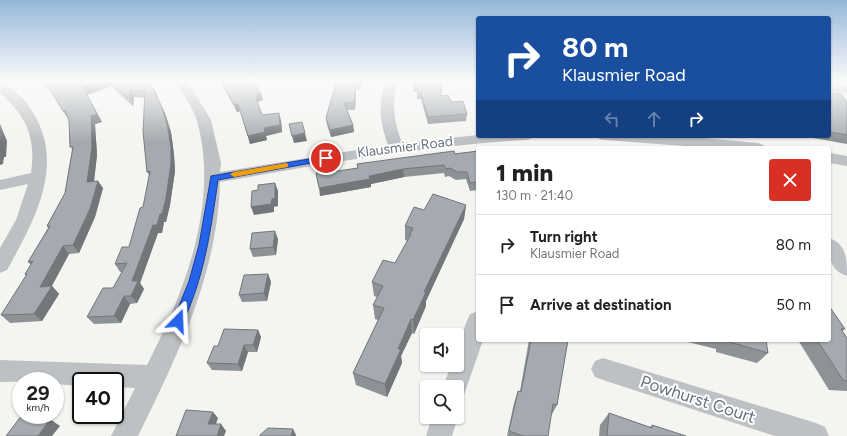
<!DOCTYPE html>
<meta charset="utf-8">
<style>
body{margin:0;font-family:Figtree,sans-serif;background:#f2f2f2;color:#222;height:100vh;display:flex;flex-direction:column;font-size:15px;white-space:nowrap}
*{box-sizing:border-box;margin:0}
p{font-size:13px;color:#767676}
.icon{flex:none;width:22px;height:22px;fill:none;stroke:currentColor;stroke-width:2;stroke-linecap:round;stroke-linejoin:round}
.map{position:relative;flex:1;overflow:hidden}
.sheet{position:absolute;left:476px;top:146px;width:355px;height:196px;display:flex;flex-direction:column;background:#fff;border-radius:4px;box-shadow:0 1px 3px #0004}
.sheet>*{flex:none}
.guide{position:absolute;left:476px;top:16px;width:355px;height:122px;border-radius:4px;box-shadow:0 1px 3px #0004;background:#1a4fa0;color:#fff;overflow:hidden}
.fabs{position:absolute;left:420px;top:328px;display:grid;gap:8px}
.fabs a{display:grid;place-items:center;width:44px;height:44px;border-radius:4px;background:#fff;box-shadow:0 1px 3px #0004;font-size:20px}
.speed{position:absolute;left:12px;top:372px;display:flex;gap:8px;font-size:20px;font-weight:700;text-align:center}
.speed>*{display:grid;place-content:center;width:52px;height:52px;border-radius:50%;background:#fff;box-shadow:0 1px 3px #0004;line-height:1}
.speed small{font-size:10px;font-weight:400}
.speed .limit{border:2px solid #111;border-radius:6px;background:#fff;color:#111}
.pin{position:absolute;display:grid;place-items:center;width:34px;height:34px;color:#fff;margin:-17px;border:2px solid #fff;border-radius:50%;box-shadow:0 1px 4px #0007}
.me{position:absolute;width:44px;margin:-22px;rotate:21deg;stroke-linejoin:round;filter:drop-shadow(0 0 3px #0008)}
.turn{display:flex;align-items:center;gap:14px;height:84px;padding:0 20px;font-size:18px}
.turn .icon{width:52px;height:52px;stroke-width:2.5}
.turn b{display:block;font-size:28px;line-height:34px}
.lanes{display:flex;align-items:center;height:38px;padding:0 20px;background:#0003;justify-content:center;gap:20px;direction:ltr}
.lanes .off{opacity:.35}
.round{display:grid;place-items:center;flex:none;width:42px;height:42px;border-radius:4px;background:#f2f2f2}
.summary{display:flex;align-items:center;justify-content:space-between;height:68px;padding:0 20px}
h1{font-size:24px;font-weight:800;line-height:30px}
ul{padding:0;list-style:none}
li{display:flex;align-items:center;gap:12px;height:60px;padding:0 20px;border-top:1px solid #e0e0e0}
li div{flex:1}
li b{display:block;font-size:15px}
li em{font-style:normal}
.map>svg:first-child{display:block}
</style>
<div class="map">
<svg width="847" height="436" viewBox="0 0 847 436">
<rect width="100%" height="100%" fill="#f4f4f1"/>
<g fill="none" stroke-linecap="round" stroke-linejoin="round">
<g fill="#bec1c4" fill-rule="evenodd">
<path d="M175 81H187L211 120 221 163 220 172 388 145C380 122 377 104 386 81H398C391 103 394 121 402 143L478 135V136H533L531 139 526 140C423 146 322 164 220 182 218 273 177 357 138 436H111L135 388 115 387V381H81V386L55 384V381L0 382V360L147 365C184 293 220 203 197 121 193 107 182 93 175 81Z"/>
<path d="M0 82 5 83C12 90 22 96 27 104 69 159 36 218 7 270L0 273V248L16 220 28 184 0 190V180L31 173C36 137 27 117 0 93Z"/>
<path d="M829 83 847 85V93L829 91Z"/>
<path d="M597 136H682L758 143 763 145 766 148H712L604 140 599 139Z"/>
<path d="M829 153 847 156V166L829 163Z"/>
<path d="M829 238C847 244 847 260 847 276 828 270 829 254 829 238Z"/>
<path d="M478 311V340H483L464 395 457 398V387H443L451 365H457C457 346 462 332 470 314Z"/>
<path d="M603 358 816 423 825 427 829 436H775L603 380 595 377 591 369 595 361Z"/>
<path d="M457 415 458 417 452 436H426L432 417H457Z"/>
</g>
</g>
<g fill="#8d9296">
<path d="M39 81H145L156 92 159 99H158L165 113 171 132 174 155 175 171 170 205 166 222H164L162 233H158L140 283 144 289 137 303 130 304 121 323 94 324 87 317 113 288 122 272H120L115 264 129 247 143 207 150 176 147 172 145 98 134 97 133 106 111 86 87 95 102 122 95 124 97 155 94 181 103 188 95 217 79 253 69 254 52 286 59 294 42 321 10 323 1 315 26 276 25 274 31 265 28 262 48 228 47 226 65 193 72 151 69 121 68 118 52 92Z"/>
<path d="M218 81H253L263 100 257 102 262 115 281 120 282 132 266 136 267 140 250 144 240 111 237 112 223 87Z"/>
<path d="M339 81H363L360 89H356L355 110H347L353 125 354 132 331 137 327 125 326 118Z"/>
<path d="M415 81 441 96 467 114 466 121 428 124 421 99H417V92H413V85Z"/>
<path d="M829 93 847 103V144L802 136H829Z"/>
<path d="M478 151V190L470 191 466 179 456 180 449 176 445 177 444 173 404 177 371 184V187L320 196 331 172 358 168 357 164Z"/>
<path d="M466 205 464 219 426 301V306L414 334 412 333 401 356 402 363 387 397 356 385 353 373 378 320 375 319 373 305 377 297 374 296 372 282 395 263 408 241 405 240V226L424 210Z"/>
<path d="M278 239 276 255 253 257 250 249Z"/>
<path d="M268 274 271 282 267 301 242 302 239 295Z"/>
<path d="M829 306 845 329 842 331 847 338V391L829 390 798 340H829Z"/>
<path d="M258 330 261 337 257 352H248L242 371 212 370 207 363 218 346Z"/>
<path d="M529 340H568L557 405 551 416 548 436H507L514 403 518 391H520Z"/>
<path d="M680 340H766L768 353 757 363 716 352V349Z"/>
<path d="M609 413 650 427 652 425 686 436H599L600 425Z"/>
</g>
<g fill="#73777a">
<path d="M101 81H108L111 86 87 95 102 122 95 124 97 155 93 190 87 182 83 87Z"/>
<path d="M360 81H363L360 89 359 82Z"/>
<path d="M356 82V89L355 110 354 103Z"/>
<path d="M130 90 134 97 133 106 129 98Z"/>
<path d="M261 93 263 100 257 102 255 95Z"/>
<path d="M234 104H238L240 111 237 112Z"/>
<path d="M161 105 165 113 171 132 174 155 175 171 170 205 166 222H164L162 233H158L140 283 144 289 137 303 131 296 132 281Z"/>
<path d="M65 110 69 118H68L63 111Z"/>
<path d="M279 113 281 120 282 132 266 136 267 140 250 144 248 136 264 128Z"/>
<path d="M0 124 7 141 6 157H4L3 164 0 165Z"/>
<path d="M353 125 354 132 331 137 330 130Z"/>
<path d="M305 133 307 141 294 143 292 136Z"/>
<path d="M403 169 404 177 371 184V187L320 196 319 188 369 176Z"/>
<path d="M98 181 103 188 95 217 79 253 73 245Z"/>
<path d="M275 183 278 191V206L274 207V212L254 215 251 207 272 199Z"/>
<path d="M466 205 464 219 426 301V306L414 334 413 320 424 292Z"/>
<path d="M275 231 278 239 276 255 273 247Z"/>
<path d="M63 246 69 254 51 287 52 286 59 294 42 321 34 314 40 287Z"/>
<path d="M268 274 271 282 267 301 264 293Z"/>
<path d="M124 296 130 304 121 323 114 316Z"/>
<path d="M411 319 412 333 401 356 402 363 387 397 385 384 398 349Z"/>
<path d="M258 330 261 337 257 352 253 345Z"/>
<path d="M244 345 248 352 242 371 238 364Z"/>
<path d="M213 412 218 418 214 430 208 424Z"/>
<path d="M50 419 60 426 52 436H38Z"/>
<path d="M221 424 226 431 224 436H217Z"/>
<path d="M293 429 296 435V436H291Z"/>
</g>
<g fill="#a4aaaf" stroke="#73777a">
<path d="M43 81H101L83 87 97 114 91 116 92 147 87 182 98 181 90 209 73 245 63 246 40 287 52 286 34 314 1 315 27 274H25L33 261 28 262 50 226H47L65 193 73 147H70L69 121 65 110 63 111 47 85Z"/>
<path d="M109 81H145L146 82V81H148L156 92H154L161 105 167 124 171 147V164L166 198 162 214H160L157 225H153L132 281H138L131 296H124L114 316 87 317 103 288H113L127 263 115 264 122 247H129L140 208 143 207 150 171 147 172 143 131 145 91 130 90 129 98Z"/>
<path d="M221 81H253L261 93 255 95 262 115 279 113 280 125 264 128 265 132 248 136 238 104H234Z"/>
<path d="M339 81H360L359 82H356L354 103H344L353 125 330 130 326 118 336 83 338 86Z"/>
<path d="M415 81H442L441 96 448 95 451 102 463 101 467 114 428 117 421 92H417L418 85H413Z"/>
<path d="M829 93 841 94 847 103V135L829 132Z"/>
<path d="M302 122 305 133 292 136 289 124Z"/>
<path d="M0 131 1 134 0 149Z"/>
<path d="M509 147 510 148H500Z"/>
<path d="M454 151 455 154 478 151V182L470 183 467 172H457L450 168 446 169 444 165 403 169 369 176 370 179 319 188 316 173 331 170V172L358 168 357 164 401 158Z"/>
<path d="M275 183V198L272 199 271 204 251 207 252 191 258 190V185Z"/>
<path d="M433 194 466 205 424 292H426L413 320 411 319 398 349H401L385 384 353 373 384 308 373 305 383 286 372 282 383 260 395 263 411 234H410L413 228 405 226 414 207 424 210Z"/>
<path d="M275 231 273 247 250 249 252 233Z"/>
<path d="M268 274 264 293 239 295 244 275Z"/>
<path d="M829 306 845 329H841L847 338V381L843 380 817 340H829Z"/>
<path d="M224 329 258 330 253 345H244L238 364 207 363 214 346H218Z"/>
<path d="M531 340H568L557 405 553 404 548 436H523L509 431 518 391 521 392Z"/>
<path d="M726 340H766L768 353 726 341Z"/>
<path d="M186 410 213 412 208 424H221L217 436H176Z"/>
<path d="M609 413 652 428V425L686 436H607Z"/>
<path d="M22 415H24L50 419 38 436H6Z"/>
<path d="M268 428 293 429 291 436H260V435Z"/>
</g>
<linearGradient id="sky" x2="0" y2="1"><stop stop-color="#94b8d9"/><stop offset="0.57" stop-color="#fafaf9"/><stop offset="1" stop-color="#fafaf9" stop-opacity="0"/></linearGradient>
<rect width="847" height="142" fill="url(#sky)"/>
<path fill="#2563eb" stroke="#184099" d="M326 156 330 158 328 160 218 180C211 229 204 279 182 324L178 326 175 324 173 321 189 281 199 245 211 176Z"/>
<path fill="#f59e0b" d="M286 163 288 164V167L234 177 230 174 234 172Z"/>
<g text-anchor="middle" dominant-baseline="central" stroke-width="4" stroke-linejoin="round" paint-order="stroke">
<g font-size="14" fill="#67727e" stroke="#fff">
<text transform="translate(405 147) rotate(-7)">Klausmier Road</text>
</g>
<g font-size="17" fill="#67727e" stroke="#fff">
<text transform="translate(698 399) rotate(18)">Powhurst Court</text>
</g>
</g>
</svg>
<div class="fabs">
<a><svg class="icon" aria-label="sound" viewBox="0 0 24 24"><path d="M4 9h4l5-4v14l-5-4H4zM17 9q2 3 0 6"/></svg></a>
<a><svg class="icon" aria-label="search" viewBox="0 0 24 24"><circle cx="10" cy="10" r="6"/><path d="M15 15l6 6"/></svg></a>
</div>
<div class="speed"><div>29<small>km/h</small></div><div class="limit">40</div></div>
<div class="pin" style="left:326px;top:158px;background:#d93025"><svg class="icon" aria-label="arrive" viewBox="0 0 24 24"><path d="M6 21V4h12l-3 4 3 4H6"/></svg></div>
<svg class="me" style="left:178px;top:321px" viewBox="-20 -20 40 40"><path d="M0-17L14 15 0 8-14 15z" fill="#2563eb" stroke="#fff" stroke-width="4"/></svg>
<div class="guide">
<div class="turn"><svg class="icon" aria-label="right" viewBox="0 0 24 24"><path d="M7 20v-9h11M14 6l5 5-5 5"/></svg><div><b>80 m</b>Klausmier Road</div></div>
<div class="lanes"><svg class="icon off" aria-label="left" viewBox="0 0 24 24"><path d="M17 20v-9H6M10 6l-5 5 5 5"/></svg><svg class="icon off" aria-label="ahead" viewBox="0 0 24 24"><path d="M12 20V5M6 11l6-6 6 6"/></svg><svg class="icon" aria-label="right" viewBox="0 0 24 24"><path d="M7 20v-9h11M14 6l5 5-5 5"/></svg></div>
</div>
<section class="sheet">
<div class="summary"><div><h1>1 min</h1><p>130 m · 21:40</p></div><a class="round" style="background:#d93025;color:#fff"><svg class="icon" aria-label="close" viewBox="0 0 24 24"><path d="M6 6l12 12M18 6L6 18"/></svg></a></div>
<ul>
<li><svg class="icon" aria-label="right" viewBox="0 0 24 24"><path d="M7 20v-9h11M14 6l5 5-5 5"/></svg><div><b>Turn right</b><p>Klausmier Road</p></div><em>80 m</em></li>
<li><svg class="icon" aria-label="arrive" viewBox="0 0 24 24"><path d="M6 21V4h12l-3 4 3 4H6"/></svg><div><b>Arrive at destination</b></div><em>50 m</em></li>
</ul>
</section>
</div>
